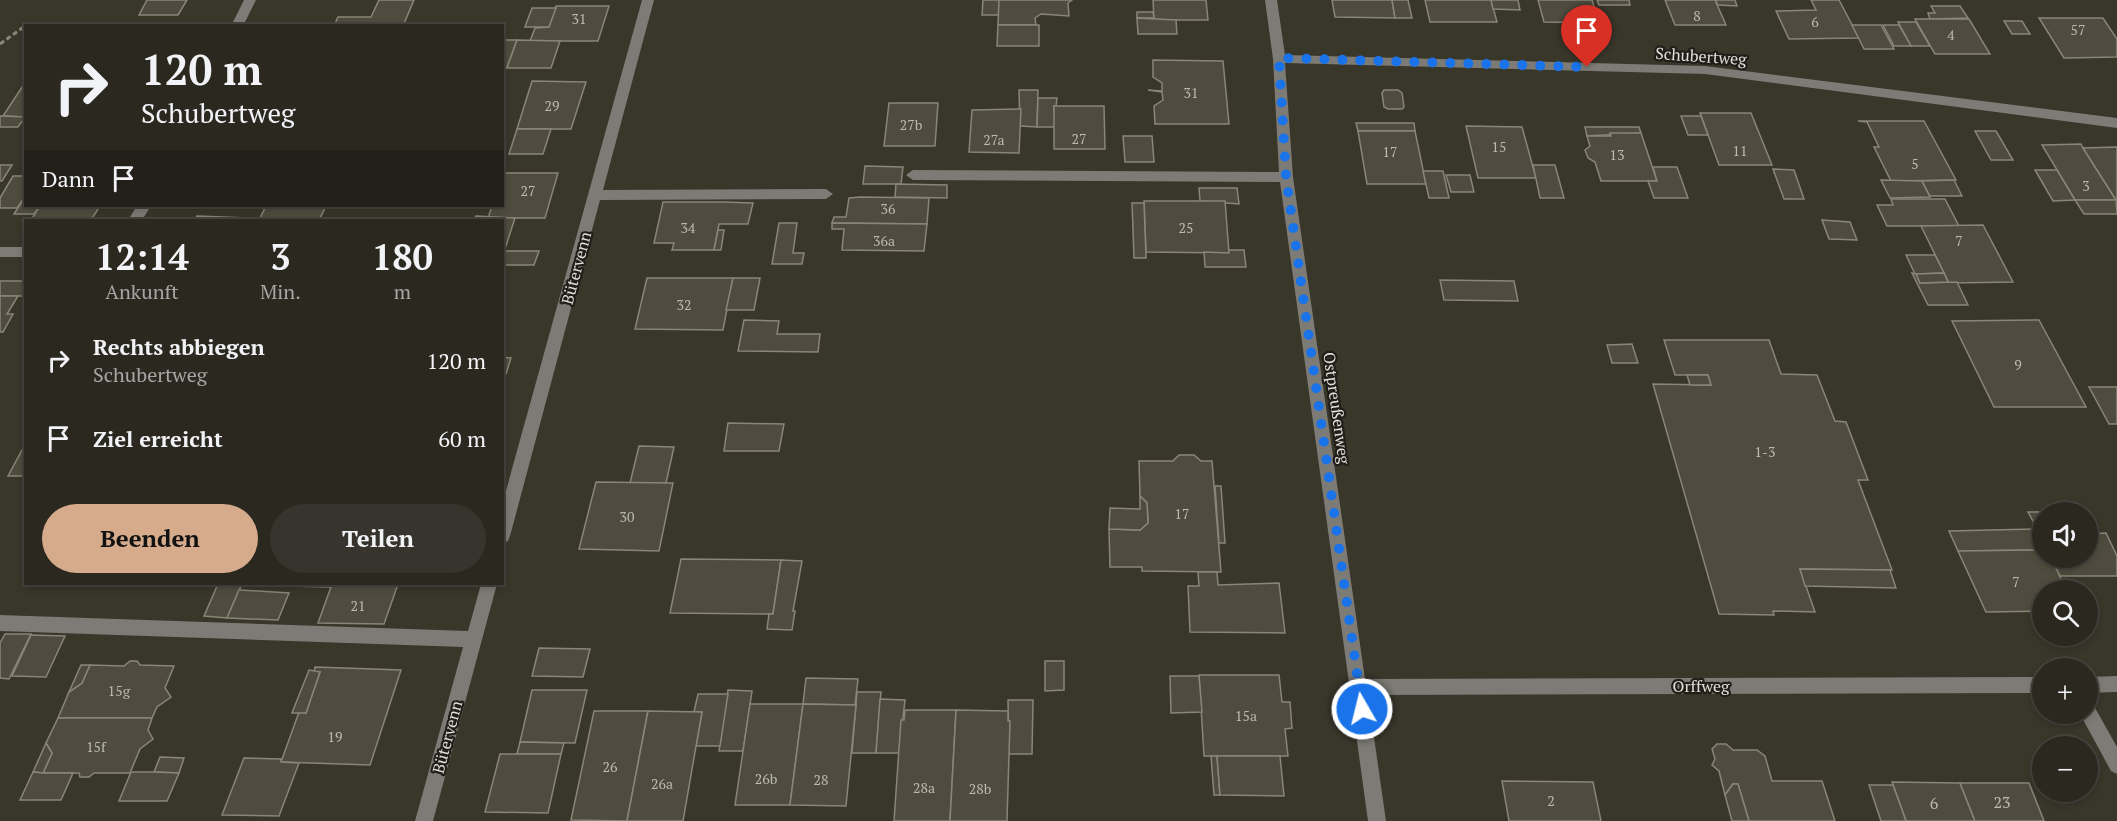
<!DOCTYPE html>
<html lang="de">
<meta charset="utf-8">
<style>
body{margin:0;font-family:"PT Serif",serif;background:#37342d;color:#f1f3f6;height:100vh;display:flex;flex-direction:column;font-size:22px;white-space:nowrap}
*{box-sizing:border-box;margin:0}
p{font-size:20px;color:#a6a6a5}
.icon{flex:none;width:33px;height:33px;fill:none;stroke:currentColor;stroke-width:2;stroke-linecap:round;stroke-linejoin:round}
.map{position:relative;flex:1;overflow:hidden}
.panel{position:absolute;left:24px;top:219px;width:480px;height:366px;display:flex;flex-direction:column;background:#2b2820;border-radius:0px;box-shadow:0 3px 9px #0003,0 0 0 2px #47443e}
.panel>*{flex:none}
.hud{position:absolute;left:24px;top:24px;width:480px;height:183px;border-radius:0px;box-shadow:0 3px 9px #0003,0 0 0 2px #47443e;background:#2b2820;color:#f1f3f6;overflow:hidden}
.tools{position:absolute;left:2032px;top:502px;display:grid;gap:12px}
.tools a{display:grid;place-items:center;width:66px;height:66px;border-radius:50%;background:#2b2820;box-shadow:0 3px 9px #0003,0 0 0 2px #47443e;font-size:30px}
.pin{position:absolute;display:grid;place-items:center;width:51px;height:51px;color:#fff;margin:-62px -26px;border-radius:50% 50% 50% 0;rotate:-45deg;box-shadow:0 0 6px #0007}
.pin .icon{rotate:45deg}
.me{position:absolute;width:66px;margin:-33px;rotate:352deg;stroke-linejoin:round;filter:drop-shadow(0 0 4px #0008)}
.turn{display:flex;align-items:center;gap:21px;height:126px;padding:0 18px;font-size:27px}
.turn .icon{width:78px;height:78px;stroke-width:2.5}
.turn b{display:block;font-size:42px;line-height:51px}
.then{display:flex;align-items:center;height:57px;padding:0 18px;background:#0003;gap:12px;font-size:22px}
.eta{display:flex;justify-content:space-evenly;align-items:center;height:102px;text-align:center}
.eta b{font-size:36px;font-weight:600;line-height:42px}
.primary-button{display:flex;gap:12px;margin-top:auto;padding:12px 18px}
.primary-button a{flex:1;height:69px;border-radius:36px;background:#d6ab8b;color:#111;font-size:24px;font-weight:600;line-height:69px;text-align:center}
.primary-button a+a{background:#37342d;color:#f1f3f6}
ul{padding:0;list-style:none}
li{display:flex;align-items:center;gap:18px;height:78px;padding:0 18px}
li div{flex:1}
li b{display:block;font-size:22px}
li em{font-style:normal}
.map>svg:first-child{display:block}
</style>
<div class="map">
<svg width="2117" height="821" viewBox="0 0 2117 821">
<rect width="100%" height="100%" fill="#39362a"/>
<g fill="#4f4c3f" stroke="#898578" stroke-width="1.5">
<path d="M147 0H187L178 15H139Z"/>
<path d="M379 0H414L403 26H334L338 17H371Z"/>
<path d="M983 0H1000L999 15H982Z"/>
<path d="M999 0H1072L1068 3 1069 16 1041 14 1035 18 1036 25H998Z"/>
<path d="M1153 0H1206L1208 20H1154Z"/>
<path d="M1332 0H1392L1395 18 1335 17Z"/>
<path d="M1392 0H1408L1412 18H1395Z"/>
<path d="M1425 0H1491L1497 22H1430Z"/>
<path d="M1491 0H1518L1520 10 1493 9Z"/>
<path d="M1538 0H1592L1599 23 1544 22Z"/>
<path d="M1597 0H1629L1630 5H1599Z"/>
<path d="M1665 0H1715L1726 25H1675Z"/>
<path d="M1715 0H1735L1737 6 1718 5Z"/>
<path d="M1811 0H1839L1859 38 1789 39 1776 11 1816 10Z"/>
<path d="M556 6H609L598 41H530L535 28 549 27Z"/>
<path d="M1931 6H1960L1968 18 1930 19 1928 13H1935Z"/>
<path d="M532 8H556L549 27H525Z"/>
<path d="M1137 12H1153L1154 18H1137Z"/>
<path d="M1137 18 1176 20 1177 34H1138Z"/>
<path d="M2039 18H2103L2117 39V57L2064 58Z"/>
<path d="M1915 19H1969L1990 54H1935Z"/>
<path d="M2004 21H2022L2030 34H2012Z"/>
<path d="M1898 22H1916L1930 46H1911Z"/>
<path d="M998 25H1039V46H997Z"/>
<path d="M1852 25H1881L1894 49H1864Z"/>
<path d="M1883 25H1899L1911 46H1894Z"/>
<path d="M502 40H517L507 67H502Z"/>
<path d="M517 40 560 41 551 68H507Z"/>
<path d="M1153 60 1223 61 1229 124H1155L1154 106 1163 100 1162 92 1148 90 1162 91V83L1153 77Z"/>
<path d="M26 81V117L3 116Z"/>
<path d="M532 81 586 82 571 129H517Z"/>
<path d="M1019 90H1038L1037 127 1020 126Z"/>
<path d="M1384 90H1398L1402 93 1404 107 1402 109H1388L1384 107 1382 93Z"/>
<path d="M1038 98H1057L1056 106H1054L1055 127H1037Z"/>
<path d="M889 103H938L935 146H884Z"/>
<path d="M1054 106H1104L1105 149H1054Z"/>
<path d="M1021 109 1019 153 969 152 972 110Z"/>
<path d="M1700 113H1751L1772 165H1719Z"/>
<path d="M0 116H3L25 117 18 127H0Z"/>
<path d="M1681 116H1701L1708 135H1688Z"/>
<path d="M1858 121H1924L1956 180 1891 181 1874 147H1879L1867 122Z"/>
<path d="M1356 123H1414L1415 131H1358Z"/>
<path d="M1466 126 1522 127 1536 178H1478Z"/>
<path d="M1585 127H1639L1641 133 1587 136Z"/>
<path d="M517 129H551L543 154H509Z"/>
<path d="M1358 131H1415L1426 184H1367Z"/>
<path d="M1975 131H1996L2013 160H1991Z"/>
<path d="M1610 133H1641L1657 181H1601L1595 162 1588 158 1585 150 1590 146 1587 136H1611Z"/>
<path d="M1123 136H1152L1154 162H1125Z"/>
<path d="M2081 144 2083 148 2116 200H2075L2042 145Z"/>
<path d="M2117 147V200H2116L2083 148Z"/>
<path d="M0 165H12L2 181H0Z"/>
<path d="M1533 165H1555L1564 198H1540Z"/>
<path d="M865 166 903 167 901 184H863Z"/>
<path d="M1653 167H1677L1688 198H1654L1648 181H1657Z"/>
<path d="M1773 169 1794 170 1804 199H1784Z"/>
<path d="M2035 170H2057L2075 200 2053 201Z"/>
<path d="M1423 171H1443L1449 198H1429Z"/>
<path d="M502 173H558L545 218H488L492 206H502Z"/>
<path d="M1446 175H1470L1474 192H1451Z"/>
<path d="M13 176H26V195L17 208H0V198Z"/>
<path d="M1881 180 1922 181 1930 197 1890 198Z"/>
<path d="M1954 180 1962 196H1930L1922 181Z"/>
<path d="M896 184 947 185V198L895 197Z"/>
<path d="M1199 188H1237L1239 204 1200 201Z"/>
<path d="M26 195V206H40L34 214H14Z"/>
<path d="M860 197 929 198 927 224 832 223 834 217H846L849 198Z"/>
<path d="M1891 199H1945L1959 226H1887L1877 205H1893Z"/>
<path d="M2075 200H2116L2117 214H2084Z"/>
<path d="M1144 201H1225L1229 253 1146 252Z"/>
<path d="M663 202H723L753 203 748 224H719L714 250H672L674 243H654Z"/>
<path d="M1132 203H1144L1146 258H1134Z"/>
<path d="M40 206H100L91 220H31Z"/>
<path d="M266 206H326L319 220H259Z"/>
<path d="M197 216 247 218 246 220H195Z"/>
<path d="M476 216 515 218 505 249H502V220H474Z"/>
<path d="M1822 220 1850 222 1857 240 1829 239Z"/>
<path d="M779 223H797L793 253H804L802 264H772Z"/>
<path d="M832 223 927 224 924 251 842 250 844 229H832Z"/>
<path d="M1983 225 2013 282 1949 283 1921 226Z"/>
<path d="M718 230H724L721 250H714Z"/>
<path d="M1229 250H1244L1246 267H1205L1204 252 1229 253Z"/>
<path d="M504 251H539L534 265H502Z"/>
<path d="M1906 255H1935L1944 273 1915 274Z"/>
<path d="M1912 273 1916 274 1920 283 1957 282 1968 305H1928Z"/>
<path d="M1944 273 1948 282 1920 283 1916 274Z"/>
<path d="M647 278H733L723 330 635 329Z"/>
<path d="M733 278H760L754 310H726Z"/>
<path d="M1440 280 1514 281 1518 301 1444 300Z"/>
<path d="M0 281H26V292L23 296H0Z"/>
<path d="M0 296H18L7 314H13L3 332H0Z"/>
<path d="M744 320 779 321 777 334H820L818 352 738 351Z"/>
<path d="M2039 320 2086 407H1994L1952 321Z"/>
<path d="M1664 340H1769L1781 374 1817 375 1835 421 1846 422 1868 480H1858L1892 570 1800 569 1815 612 1773 611 1774 615 1719 614 1653 384 1711 385 1708 375H1675Z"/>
<path d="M1632 344 1638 363H1612L1607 345Z"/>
<path d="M502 357 511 358 506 374H502Z"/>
<path d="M1687 375H1708L1711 385H1690Z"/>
<path d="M2089 387H2117V424H2109Z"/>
<path d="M728 423 784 424 779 451H724Z"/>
<path d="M639 446 674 447 666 483H630Z"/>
<path d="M22 450H26V476H8Z"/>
<path d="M1179 455H1194L1201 461H1212L1221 572 1142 571V567H1110L1109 529 1140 530 1148 523 1147 503 1140 496 1139 461H1173Z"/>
<path d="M596 482 673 483 659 551 579 549Z"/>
<path d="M1215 486H1221L1225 543H1219Z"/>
<path d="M1140 496 1147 503 1148 523 1140 530 1109 529 1110 508 1140 509Z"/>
<path d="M2084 511 2043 513V534H2040L2028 512Z"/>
<path d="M2035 529 2043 550 1958 551 1949 531Z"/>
<path d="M2106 533 2117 556V576H2060L2051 558H2088V534Z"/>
<path d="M2043 550V558H2051L2067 591H2043V611L1986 612 1958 551Z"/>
<path d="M681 559 781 560 773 614 670 613Z"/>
<path d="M781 560 802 561 793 611H795L792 630 767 629 769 614H773Z"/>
<path d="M1800 569 1890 570 1896 588 1805 586Z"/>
<path d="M1198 572H1217L1218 585 1279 583 1285 633 1190 632 1188 586H1199Z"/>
<path d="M218 584H242L227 618 204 616Z"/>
<path d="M288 584H398L384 624 318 623 331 587 287 586Z"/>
<path d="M239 590H240L289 593 278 620 227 618Z"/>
<path d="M5 634H31L9 679 0 678V643Z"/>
<path d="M31 635 65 636 46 677 12 676Z"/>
<path d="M539 648 590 649 583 677 532 676Z"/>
<path d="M130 661H137L140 665 174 666 165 688 171 697 157 707 152 718H58L69 692 82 683 90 665 124 666Z"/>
<path d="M1045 661H1064V690L1045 691Z"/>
<path d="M81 665H90L82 683 69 692Z"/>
<path d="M315 667 401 670 370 765 281 762 299 712 306 713 320 672H314Z"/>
<path d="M309 670 320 672 306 713H292Z"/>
<path d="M1199 675H1279L1282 702H1290L1292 728 1285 729 1288 756H1204Z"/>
<path d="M1170 676H1199L1202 712 1171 713Z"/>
<path d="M806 678 858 679 855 705 803 704Z"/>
<path d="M532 690H587L575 743 520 742Z"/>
<path d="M728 690 752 691 743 751H719Z"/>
<path d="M857 692H881L876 753H852Z"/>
<path d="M698 694H728L720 746H696L702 712H694Z"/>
<path d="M880 699 905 700 899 753H876Z"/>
<path d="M1008 700H1033L1032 754H1009Z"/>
<path d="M750 704H803L790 805H735Z"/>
<path d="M803 704 856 705 846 806 790 805Z"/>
<path d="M905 710H956L950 821H894L901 720H904Z"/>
<path d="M956 710 1008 711V721H1010L1007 821H950Z"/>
<path d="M594 711H648L627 821 571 820Z"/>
<path d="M648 711 702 712 683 821H627Z"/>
<path d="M58 718H152L148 730 153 739 140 749 130 773H94L89 777H80L79 773H43L52 753 46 743Z"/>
<path d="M520 742 564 743 561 754H517Z"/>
<path d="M46 743 52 753 43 773 33 772Z"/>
<path d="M1717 744H1726L1733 750H1757L1765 756 1772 781H1822L1835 821H1749L1738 784H1733L1725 795 1719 771 1712 765 1715 759 1712 749Z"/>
<path d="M500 754H561L548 813 485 812Z"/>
<path d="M1211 756H1217L1220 795H1214Z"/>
<path d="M1217 756H1280L1284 796 1220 795Z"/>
<path d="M160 757 184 758 179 773 154 772Z"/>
<path d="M244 758 281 759V762L299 763 279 816 222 815Z"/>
<path d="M33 772 43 773H73L61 800H20Z"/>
<path d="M131 772H154L179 773 167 801H119Z"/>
<path d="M1502 781 1593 782 1601 821H1509Z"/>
<path d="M1892 782 1960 783 1975 821H1906Z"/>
<path d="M1960 783H2029L2044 821H1975Z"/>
<path d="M1733 784H1738L1749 821H1732L1725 795Z"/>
<path d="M1869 785H1893L1906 821H1881Z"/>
</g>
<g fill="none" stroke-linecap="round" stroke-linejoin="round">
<path stroke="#8a877d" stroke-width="3" stroke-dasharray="5 3" stroke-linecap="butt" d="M0 44 25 26"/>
<g fill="#7c7b75" fill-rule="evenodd">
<path d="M244 0H256L243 26H231Z"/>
<path d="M642 0H654L603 190 826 189 833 194 826 199 600 200 510 536 508 541 502 543V505Z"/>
<path d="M1265 0H1277L1285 55 1705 66 2117 118V128L1705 74 1285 63 1293 177 1365 679 2043 677V693L1368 695 1386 821H1368L1280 182 913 180 906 175 913 170 1279 172 1273 59Z"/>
<path d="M137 206H151L142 220H128Z"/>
<rect x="0" y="247" width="26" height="10"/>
<path d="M481 584H497L433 821H415L463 647 0 631V615L468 631Z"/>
<path d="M2117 676V692L2088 693V677Z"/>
<path d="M2088 703 2094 706 2117 747V774L2111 771 2080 714H2088Z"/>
</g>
</g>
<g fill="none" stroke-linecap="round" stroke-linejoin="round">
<path stroke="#1a73e8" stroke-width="10" stroke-dasharray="0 18" d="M1362 709 1286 177 1279 58 1587 67"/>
</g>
<g text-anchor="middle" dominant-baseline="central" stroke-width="4.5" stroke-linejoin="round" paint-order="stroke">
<g font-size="14" fill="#bcbab1">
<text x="1697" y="15">8</text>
<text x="579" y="18">31</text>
<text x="1815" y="21">6</text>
<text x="2078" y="29">57</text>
<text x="1951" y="34">4</text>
<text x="1191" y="92">31</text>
<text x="552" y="105">29</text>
<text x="911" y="124">27b</text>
<text x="1079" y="138">27</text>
<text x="994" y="139">27a</text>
<text x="1499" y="146">15</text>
<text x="1740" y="150">11</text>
<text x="1390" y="151">17</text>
<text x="1617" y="154">13</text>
<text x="1915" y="163">5</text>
<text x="2086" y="185">3</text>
<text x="528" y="190">27</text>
<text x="888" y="208">36</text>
<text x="688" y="227">34</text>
<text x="1186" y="227">25</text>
<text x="884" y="240">36a</text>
<text x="1959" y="240">7</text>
<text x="684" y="304">32</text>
<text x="2018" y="364">9</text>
<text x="1765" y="451">1-3</text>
<text x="1182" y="513">17</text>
<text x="627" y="516">30</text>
<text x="2016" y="581">7</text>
<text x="358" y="605">21</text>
<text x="119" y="690">15g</text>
<text x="1246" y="715">15a</text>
<text x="335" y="736">19</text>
<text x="96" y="746">15f</text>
<text x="610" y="766">26</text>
<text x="766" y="778">26b</text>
<text x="821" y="779">28</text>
<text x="662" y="783">26a</text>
<text x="924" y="787">28a</text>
<text x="980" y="788">28b</text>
<text x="1551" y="800">2</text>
</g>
<g font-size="16" fill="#e1dfd7" stroke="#1f1e18">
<text transform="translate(1701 56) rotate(4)">Schubertweg</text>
<text transform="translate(576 268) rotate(-75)">Bütervenn</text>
<text transform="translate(1337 408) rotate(82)">Ostpreußenweg</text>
<text x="1701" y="686">Orffweg</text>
<text transform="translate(447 737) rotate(-75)">Bütervenn</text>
</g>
<g font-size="16" fill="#bcbab1">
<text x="2002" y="802">23</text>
<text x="1934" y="803">6</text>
</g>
</g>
</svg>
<div class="tools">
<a><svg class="icon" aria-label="sound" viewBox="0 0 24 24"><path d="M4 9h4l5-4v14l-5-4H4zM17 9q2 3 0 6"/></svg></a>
<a><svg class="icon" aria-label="search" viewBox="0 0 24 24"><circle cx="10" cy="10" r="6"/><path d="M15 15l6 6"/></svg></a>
<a>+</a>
<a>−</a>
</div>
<div class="pin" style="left:1587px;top:67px;background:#d93025"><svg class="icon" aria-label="arrive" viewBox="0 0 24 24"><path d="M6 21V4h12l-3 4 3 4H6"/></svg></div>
<svg class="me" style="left:1362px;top:709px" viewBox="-20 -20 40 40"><circle r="17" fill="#1a73e8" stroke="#fff" stroke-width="3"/><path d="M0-11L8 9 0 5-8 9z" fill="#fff"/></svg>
<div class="hud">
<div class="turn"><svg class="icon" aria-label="right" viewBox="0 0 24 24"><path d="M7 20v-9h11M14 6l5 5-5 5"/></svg><div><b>120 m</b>Schubertweg</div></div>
<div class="then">Dann<svg class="icon" aria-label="arrive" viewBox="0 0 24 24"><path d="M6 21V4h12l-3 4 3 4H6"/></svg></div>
</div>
<section class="panel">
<div class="eta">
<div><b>12:14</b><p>Ankunft</p></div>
<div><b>3</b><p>Min.</p></div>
<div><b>180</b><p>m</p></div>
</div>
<ul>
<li><svg class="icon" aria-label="right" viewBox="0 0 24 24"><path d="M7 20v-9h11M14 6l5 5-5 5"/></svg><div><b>Rechts abbiegen</b><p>Schubertweg</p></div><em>120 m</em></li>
<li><svg class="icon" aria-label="arrive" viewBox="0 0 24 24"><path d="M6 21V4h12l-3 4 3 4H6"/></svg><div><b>Ziel erreicht</b></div><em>60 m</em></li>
</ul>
<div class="primary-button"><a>Beenden</a><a>Teilen</a></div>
</section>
</div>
